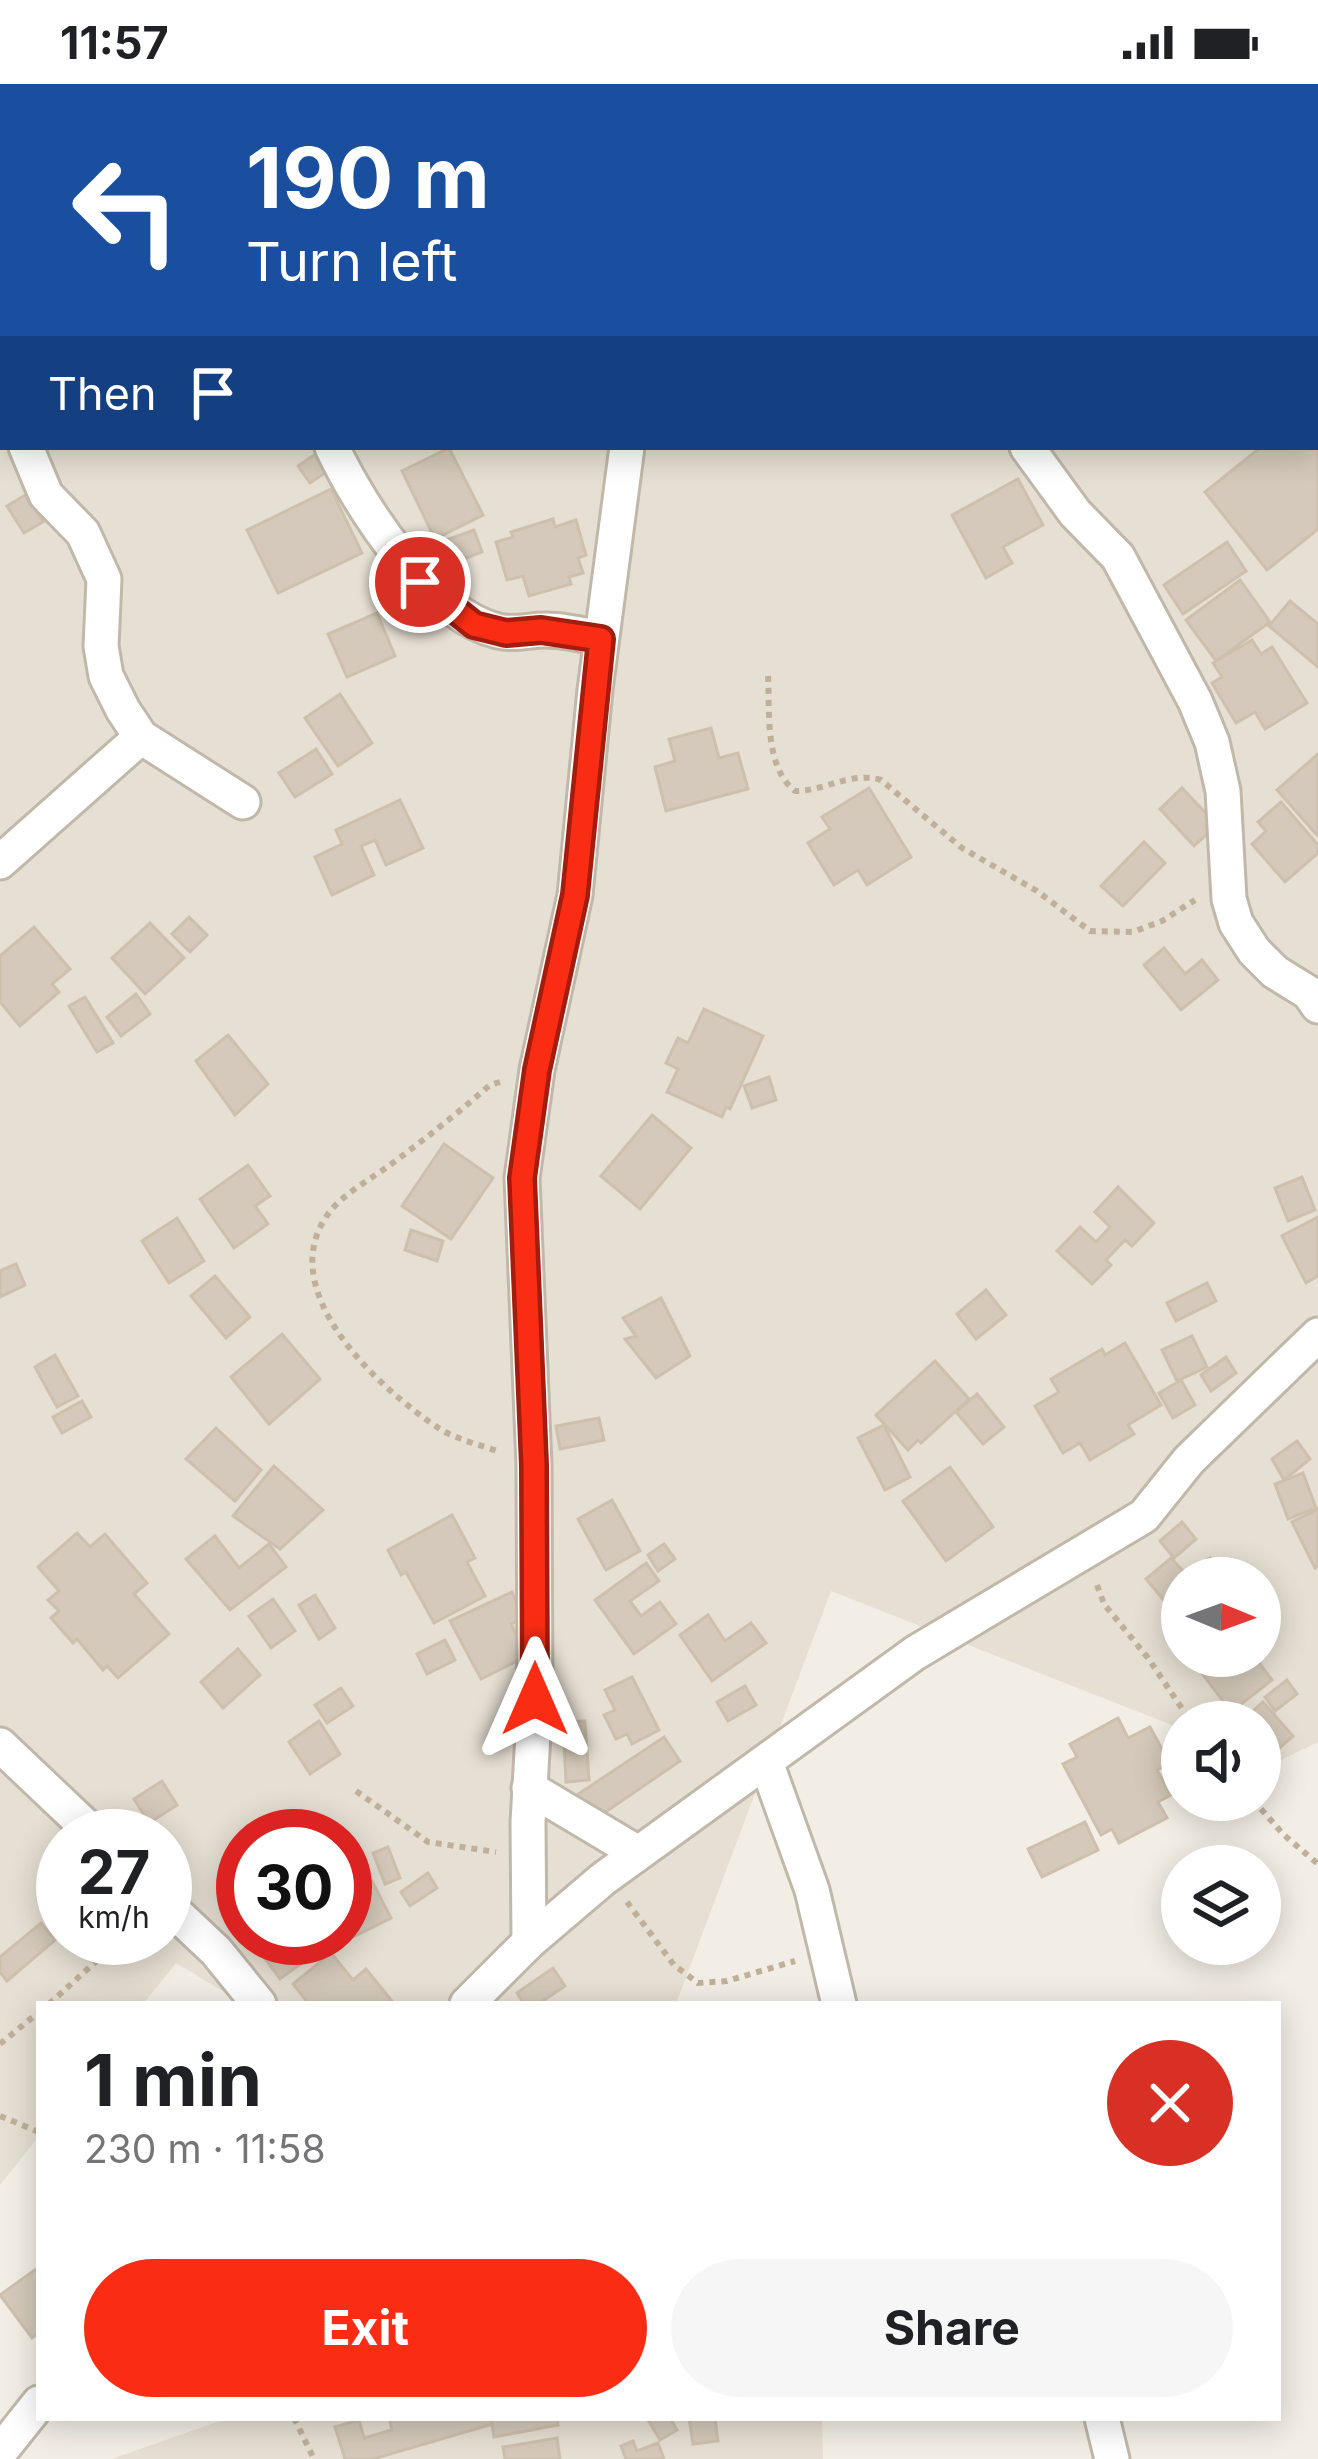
<!DOCTYPE html>
<meta charset="utf-8">
<style>
body{margin:0;font-family:Inter,sans-serif;background:#f6f6f6;color:#202124;height:100vh;display:flex;flex-direction:column;font-size:45px;white-space:nowrap}
*{box-sizing:border-box;margin:0}
p{font-size:39px;color:#757577}
.icon{flex:none;width:66px;height:66px;fill:none;stroke:currentColor;stroke-width:2;stroke-linecap:round;stroke-linejoin:round}
.map{position:relative;flex:1;overflow:hidden}
.sheet{position:absolute;left:36px;top:1917px;width:1245px;height:420px;display:flex;flex-direction:column;background:#fff;border-radius:0px;box-shadow:0 6px 30px #0003}
.sheet>*{flex:none}
.hud{position:absolute;left:0px;top:0px;width:1320px;height:366px;box-shadow:0 6px 30px #0003;background:#1a4fa0;color:#fff;overflow:hidden}
.needle{width:78px;rotate:91deg}
.controls{position:absolute;left:1161px;top:1473px;display:grid;gap:24px}
.controls a{display:grid;place-items:center;width:120px;height:120px;border-radius:50%;background:#fff;box-shadow:0 6px 30px #0003;font-size:60px}
.speed{position:absolute;left:36px;top:1725px;display:flex;gap:24px;font-size:60px;font-weight:700;text-align:center}
.speed>*{display:grid;place-content:center;width:156px;height:156px;border-radius:50%;background:#fff;box-shadow:0 6px 30px #0003;line-height:1}
.speed small{font-size:30px;font-weight:400}
.speed .limit{border:18px solid #d22;background:#fff;color:#111}
.pin{position:absolute;display:grid;place-items:center;width:102px;height:102px;color:#fff;margin:-51px;border:6px solid #fff;border-radius:50%;box-shadow:0 3px 12px #0007}
.me{position:absolute;width:132px;margin:-66px;rotate:0deg;stroke-linejoin:round;filter:drop-shadow(0 0 9px #0008)}
.turn{display:flex;align-items:center;gap:42px;height:252px;padding:0 48px;font-size:54px}
.turn .icon{width:156px;height:156px;stroke-width:2.5}
.turn b{display:block;font-size:84px;line-height:102px}
.then{display:flex;align-items:center;height:114px;padding:0 48px;background:#0003;gap:24px;font-size:45px}
.round{display:grid;place-items:center;flex:none;width:126px;height:126px;border-radius:63px;background:#f6f6f6}
.summary{display:flex;align-items:center;justify-content:space-between;height:204px;padding:0 48px}
h1{font-size:72px;font-weight:700;line-height:90px}
.action{display:flex;gap:24px;margin-top:auto;padding:24px 48px}
.action a{flex:1;height:138px;border-radius:72px;background:#fa2d14;color:#fff;font-size:48px;font-weight:700;line-height:138px;text-align:center}
.action a+a{background:#f6f6f6;color:#202124}
.status{display:flex;justify-content:space-between;align-items:center;height:84px;padding:0 60px;background:#fff;direction:ltr}
.status svg{height:33px;fill:currentColor}
.map>svg:first-child{display:block}
</style>
<div class="status"><b>11:57</b><svg viewBox="0 0 49 12"><path d="M0 12V9h3v3zM5 12V6h3v6zM10 12V3h3v9zM15 12V0h3v12zM26 1h20v11H26zM47 4h2v5h-2z"/></svg></div>
<div class="map">
<svg width="1318" height="2375" viewBox="0 0 1318 2375">
<rect width="100%" height="100%" fill="#f2eee5"/>
<g fill="#e6dfd3" fill-rule="evenodd">
<path d="M0 0H1318V1658L1273 1680 1260 1675V1638H1182V1645L831 1507 676 1920H244L176 1879 143 1920H39V2052L0 2101ZM3 3H1317V363H3ZM1182 1494H1260V1572H1182ZM63 1752H165V1854H63ZM243 1752H345V1854H243Z"/>
<path d="M228 2334H822L823 2375H112Z"/>
</g>
<g fill="#d4c9ba" stroke="#cfc0ad" stroke-width="3">
<path d="M1318 354V445L1267 486 1205 408 1261 363H1317Z"/>
<path d="M449 364 483 431 435 455 402 387Z"/>
<path d="M314 371 326 388 310 399 298 382Z"/>
<path d="M1018 395 1043 441 1003 463 1012 479 986 494 952 431Z"/>
<path d="M331 405 362 469 278 509 247 446Z"/>
<path d="M27 410 43 438 24 449 7 422Z"/>
<path d="M553 435 555 443 576 436 586 471 578 474 583 489 569 493 571 500 529 512 523 492 507 496 496 458 513 453 511 448Z"/>
<path d="M474 446 482 468 436 486 427 463Z"/>
<path d="M1227 458 1246 487 1183 530 1164 501Z"/>
<path d="M1240 496 1270 538 1216 577 1186 536Z"/>
<path d="M1290 517 1318 540V583L1269 542Z"/>
<path d="M377 529 395 572 347 593 328 550Z"/>
<path d="M1252 556 1261 570 1272 563 1307 619 1265 645 1255 628 1236 639 1212 599 1222 593 1213 579Z"/>
<path d="M340 610 372 659 338 682 305 634Z"/>
<path d="M711 644 719 674 738 669 748 705 666 727 655 683 675 677 669 655Z"/>
<path d="M316 665 332 690 295 713 279 689Z"/>
<path d="M1318 670V750L1317 751 1277 706Z"/>
<path d="M869 704 911 773 867 801 858 786 834 801 808 759 830 745 822 733Z"/>
<path d="M1182 704 1217 741 1194 762 1160 725Z"/>
<path d="M400 716 423 764 386 781 375 756 361 762 374 791 332 811 315 773 342 760 336 746Z"/>
<path d="M1281 718 1318 761V769L1285 798 1252 760 1266 747 1258 738Z"/>
<path d="M1144 758 1165 779 1123 822 1101 802Z"/>
<path d="M189 833 207 851 190 868 172 850Z"/>
<path d="M150 839 184 874 145 910 112 874Z"/>
<path d="M34 843 70 885 52 900 59 908 20 942 0 918V872Z"/>
<path d="M1164 864 1185 890 1202 876 1218 896 1181 926 1144 881Z"/>
<path d="M136 910 150 930 121 952 107 933Z"/>
<path d="M85 913 113 959 97 968 69 922Z"/>
<path d="M704 925 763 952 730 1025 726 1023 722 1033 667 1008 678 985 666 979 678 954 688 959Z"/>
<path d="M228 951 268 1000 235 1031 196 977Z"/>
<path d="M769 993 776 1016 752 1024 744 1002Z"/>
<path d="M652 1031 691 1064 640 1125 601 1092Z"/>
<path d="M444 1060 493 1094 451 1155 402 1122Z"/>
<path d="M248 1081 270 1112 255 1122 268 1140 234 1164 200 1115Z"/>
<path d="M1302 1093 1315 1126 1288 1137 1275 1104Z"/>
<path d="M1118 1103 1154 1139 1132 1162 1125 1156 1106 1176 1111 1181 1092 1200 1057 1167 1080 1143 1096 1158 1110 1143 1095 1128Z"/>
<path d="M1318 1133V1192L1306 1199 1282 1152Z"/>
<path d="M177 1134 204 1177 169 1199 142 1157Z"/>
<path d="M411 1146 443 1157 437 1177 405 1166Z"/>
<path d="M16 1180 25 1201 0 1213V1187Z"/>
<path d="M215 1192 250 1233 226 1254 191 1212Z"/>
<path d="M1207 1199 1216 1217 1176 1237 1167 1219Z"/>
<path d="M986 1206 1006 1231 976 1255 957 1230Z"/>
<path d="M661 1214 690 1272 656 1294 625 1255 636 1252 623 1234Z"/>
<path d="M282 1250 320 1295 269 1340 231 1293Z"/>
<path d="M1192 1252 1207 1283 1177 1297 1162 1266Z"/>
<path d="M1125 1259 1161 1321 1128 1341 1134 1350 1090 1376 1080 1359 1063 1369 1035 1322 1059 1308 1051 1295 1102 1265 1105 1271Z"/>
<path d="M55 1271 78 1312 57 1323 35 1283Z"/>
<path d="M1226 1273 1236 1289 1211 1307 1201 1291Z"/>
<path d="M935 1277 969 1315 921 1359 918 1356 908 1366 876 1331Z"/>
<path d="M1181 1296 1195 1321 1173 1334 1159 1309Z"/>
<path d="M977 1310 1004 1343 983 1360 956 1328Z"/>
<path d="M82 1317 91 1333 62 1349 53 1333Z"/>
<path d="M599 1334 604 1356 560 1365 556 1342Z"/>
<path d="M884 1341 910 1393 885 1406 858 1354Z"/>
<path d="M216 1344 261 1386 235 1417 186 1375Z"/>
<path d="M1297 1357 1310 1375 1284 1396 1272 1375Z"/>
<path d="M274 1382 323 1426 280 1465 233 1432Z"/>
<path d="M950 1383 993 1443 946 1477 903 1417Z"/>
<path d="M1303 1389 1316 1424 1288 1435 1275 1400Z"/>
<path d="M612 1416 640 1467 606 1486 578 1435Z"/>
<path d="M1318 1425V1482L1315 1484 1292 1438Z"/>
<path d="M452 1431 475 1474 467 1478 485 1512 434 1539 406 1488 401 1491 388 1466Z"/>
<path d="M1182 1438 1196 1455 1174 1474 1160 1457Z"/>
<path d="M77 1449 90 1463 105 1450 147 1499 134 1510 169 1550 118 1594 107 1582 103 1586 77 1555 73 1559 51 1534 59 1527 48 1516 59 1507 38 1483Z"/>
<path d="M215 1452 239 1484 269 1460 286 1483 230 1526 186 1475Z"/>
<path d="M664 1460 675 1475 658 1487 648 1471Z"/>
<path d="M1171 1474 1185 1489 1210 1474 1227 1494H1182V1538L1146 1495Z"/>
<path d="M646 1479 659 1497 630 1517 641 1532 660 1518 676 1540 634 1570 595 1516Z"/>
<path d="M512 1508 523 1534 511 1540 527 1572 481 1595 450 1537Z"/>
<path d="M315 1511 335 1544 319 1555 299 1521Z"/>
<path d="M273 1515 295 1547 271 1564 249 1532Z"/>
<path d="M708 1531 725 1557 751 1539 766 1559 712 1597 680 1551Z"/>
<path d="M445 1556 455 1576 427 1590 417 1570Z"/>
<path d="M238 1565 260 1591 223 1624 201 1598Z"/>
<path d="M1189 1572H1254L1272 1596 1231 1628Z"/>
<path d="M632 1593 659 1646 632 1660 627 1650 616 1655 604 1631 615 1626 605 1606Z"/>
<path d="M1287 1596 1297 1610 1275 1627 1265 1613Z"/>
<path d="M745 1602 756 1621 728 1637 717 1618Z"/>
<path d="M341 1604 353 1622 327 1639 315 1621Z"/>
<path d="M1263 1618 1293 1652 1268 1674 1260 1665V1638H1241Z"/>
<path d="M1118 1634 1128 1654 1150 1643 1170 1680 1157 1686 1171 1711 1158 1718 1167 1734 1119 1759 1112 1745 1101 1751 1063 1680 1077 1673 1070 1660Z"/>
<path d="M319 1637 340 1670 310 1690 289 1658Z"/>
<path d="M585 1637 589 1696 566 1698 563 1638Z"/>
<path d="M664 1653 680 1677 591 1738 574 1713Z"/>
<path d="M162 1697 177 1721 149 1739 134 1715Z"/>
<path d="M1085 1738 1098 1766 1042 1793 1028 1765Z"/>
<path d="M388 1763 400 1794 385 1800 373 1769Z"/>
<path d="M428 1789 437 1804 410 1822 401 1808Z"/>
<path d="M372 1797 391 1834 349 1855 345 1825 361 1817 356 1805Z"/>
<path d="M41 1839 55 1856 7 1897 0 1888V1873Z"/>
<path d="M250 1854H323L328 1860 280 1895Z"/>
<path d="M331 1869 353 1896 366 1885 391 1916 385 1920H309L293 1900Z"/>
<path d="M553 1884 565 1902 538 1920H524L517 1909Z"/>
<path d="M39 2183V2249L32 2254 0 2211Z"/>
<path d="M389 2334H510V2335L373 2375H345L335 2343 359 2336 364 2354 392 2346Z"/>
<path d="M491 2334H557L558 2341 494 2353Z"/>
<path d="M647 2334H670L677 2346 660 2356Z"/>
<path d="M689 2334H715L718 2357 693 2360Z"/>
<path d="M557 2354 560 2375H505L503 2363Z"/>
<path d="M633 2357 637 2367 658 2359 664 2375H626L621 2362Z"/>
</g>
<g fill="none" stroke-linecap="round" stroke-linejoin="round">
<g stroke="#c1b8aa" stroke-width="39">
<g id="street">
<path d="M886 0 887 3"/>
<path d="M41 3V0"/>
<path d="M839 3 844 0"/>
<path d="M0 243 3 242"/>
<path d="M0 279 3 290"/>
<path d="M26 363 46 411 83 449 104 495 101 562 106 592 123 626 141 653 243 718"/>
<path d="M332 363C361 425 430 531 498 547 514 551 529 546 545 546 565 546 582 550 601 555"/>
<path d="M1027 363 1075 429 1118 473 1195 617 1212 658 1223 707 1229 815 1236 839 1254 867 1275 888 1309 909 1318 922"/>
<path d="M0 778 141 653"/>
<path d="M0 1661 96 1752"/>
<path d="M766 1678 812 1806 839 1920"/>
<path d="M529 1704 638 1769"/>
<path d="M165 1819 216 1867 259 1920"/>
<path d="M529 1858 528 1738 535 1615 534 1381 522 1094 537 986 575 811 595 606 627 363"/>
<path d="M467 1920 529 1858 603 1795 915 1569 1144 1432 1189 1376 1318 1251"/>
<path d="M1102 2334 1112 2375"/>
<path d="M0 2368 39 2319"/>
</g>
</g>
<g stroke="#c0b099" stroke-width="6" stroke-dasharray="6 6" stroke-linecap="butt">
<path d="M1235 0 1238 3"/>
<path d="M1317 84 1318 85"/>
<path d="M768 592C770 627 764 683 795 707 826 707 850 687 881 696L962 764 1037 807 1090 847 1133 848 1162 837 1195 816"/>
<path d="M500 998 490 1001C458 1029 425 1055 390 1081 372 1094 347 1108 332 1125 267 1203 379 1305 440 1345 458 1356 481 1361 500 1368"/>
<path d="M1097 1501 1104 1520 1148 1574 1191 1638"/>
<path d="M356 1707 428 1758 496 1768"/>
<path d="M1253 1716 1284 1751 1318 1780"/>
<path d="M627 1818 674 1881 698 1899 727 1897 795 1877"/>
<path d="M49 1920 122 1854"/>
<path d="M0 1960 39 1928"/>
<path d="M0 2032 39 2048"/>
<path d="M294 2334 314 2375"/>
</g>
<use href="#street" stroke="#fff" stroke-width="33"/>
</g>
<g fill="none" stroke-linecap="round" stroke-linejoin="round">
<g stroke="#a21d0d" stroke-width="30">
<path id="route" d="M420 498 474 541 506 549 541 546 601 555 575 811 537 986 522 1094 534 1381 535 1615"/>
</g>
<use href="#route" stroke="#fa2d14" stroke-width="21"/>
</g>
</svg>
<div class="controls">
<a><svg class="needle" viewBox="-14 -14 28 28"><path d="M0-13l5 13h-10z" fill="#e53935"/><path d="M0 13l5-13h-10z" fill="#757577"/></svg></a>
<a><svg class="icon" aria-label="sound" viewBox="0 0 24 24"><path d="M4 9h4l5-4v14l-5-4H4zM17 9q2 3 0 6"/></svg></a>
<a><svg class="icon" aria-label="layers" viewBox="0 0 24 24"><path d="M12 4l9 5-9 5-9-5zM3 14l9 5 9-5"/></svg></a>
</div>
<div class="speed"><div>27<small>km/h</small></div><div class="limit">30</div></div>
<div class="pin" style="left:420px;top:498px;background:#d93025"><svg class="icon" aria-label="arrive" viewBox="0 0 24 24"><path d="M6 21V4h12l-3 4 3 4H6"/></svg></div>
<svg class="me" style="left:535px;top:1615px" viewBox="-20 -20 40 40"><path d="M0-17L14 15 0 8-14 15z" fill="#fa2d14" stroke="#fff" stroke-width="4"/></svg>
<div class="hud">
<div class="turn"><svg class="icon" aria-label="left" viewBox="0 0 24 24"><path d="M17 20v-9H6M10 6l-5 5 5 5"/></svg><div><b>190 m</b>Turn left</div></div>
<div class="then">Then<svg class="icon" aria-label="arrive" viewBox="0 0 24 24"><path d="M6 21V4h12l-3 4 3 4H6"/></svg></div>
</div>
<section class="sheet">
<div class="summary"><div><h1>1 min</h1><p>230 m · 11:58</p></div><a class="round" style="background:#d93025;color:#fff"><svg class="icon" aria-label="close" viewBox="0 0 24 24"><path d="M6 6l12 12M18 6L6 18"/></svg></a></div>
<div class="action"><a>Exit</a><a>Share</a></div>
</section>
</div>
